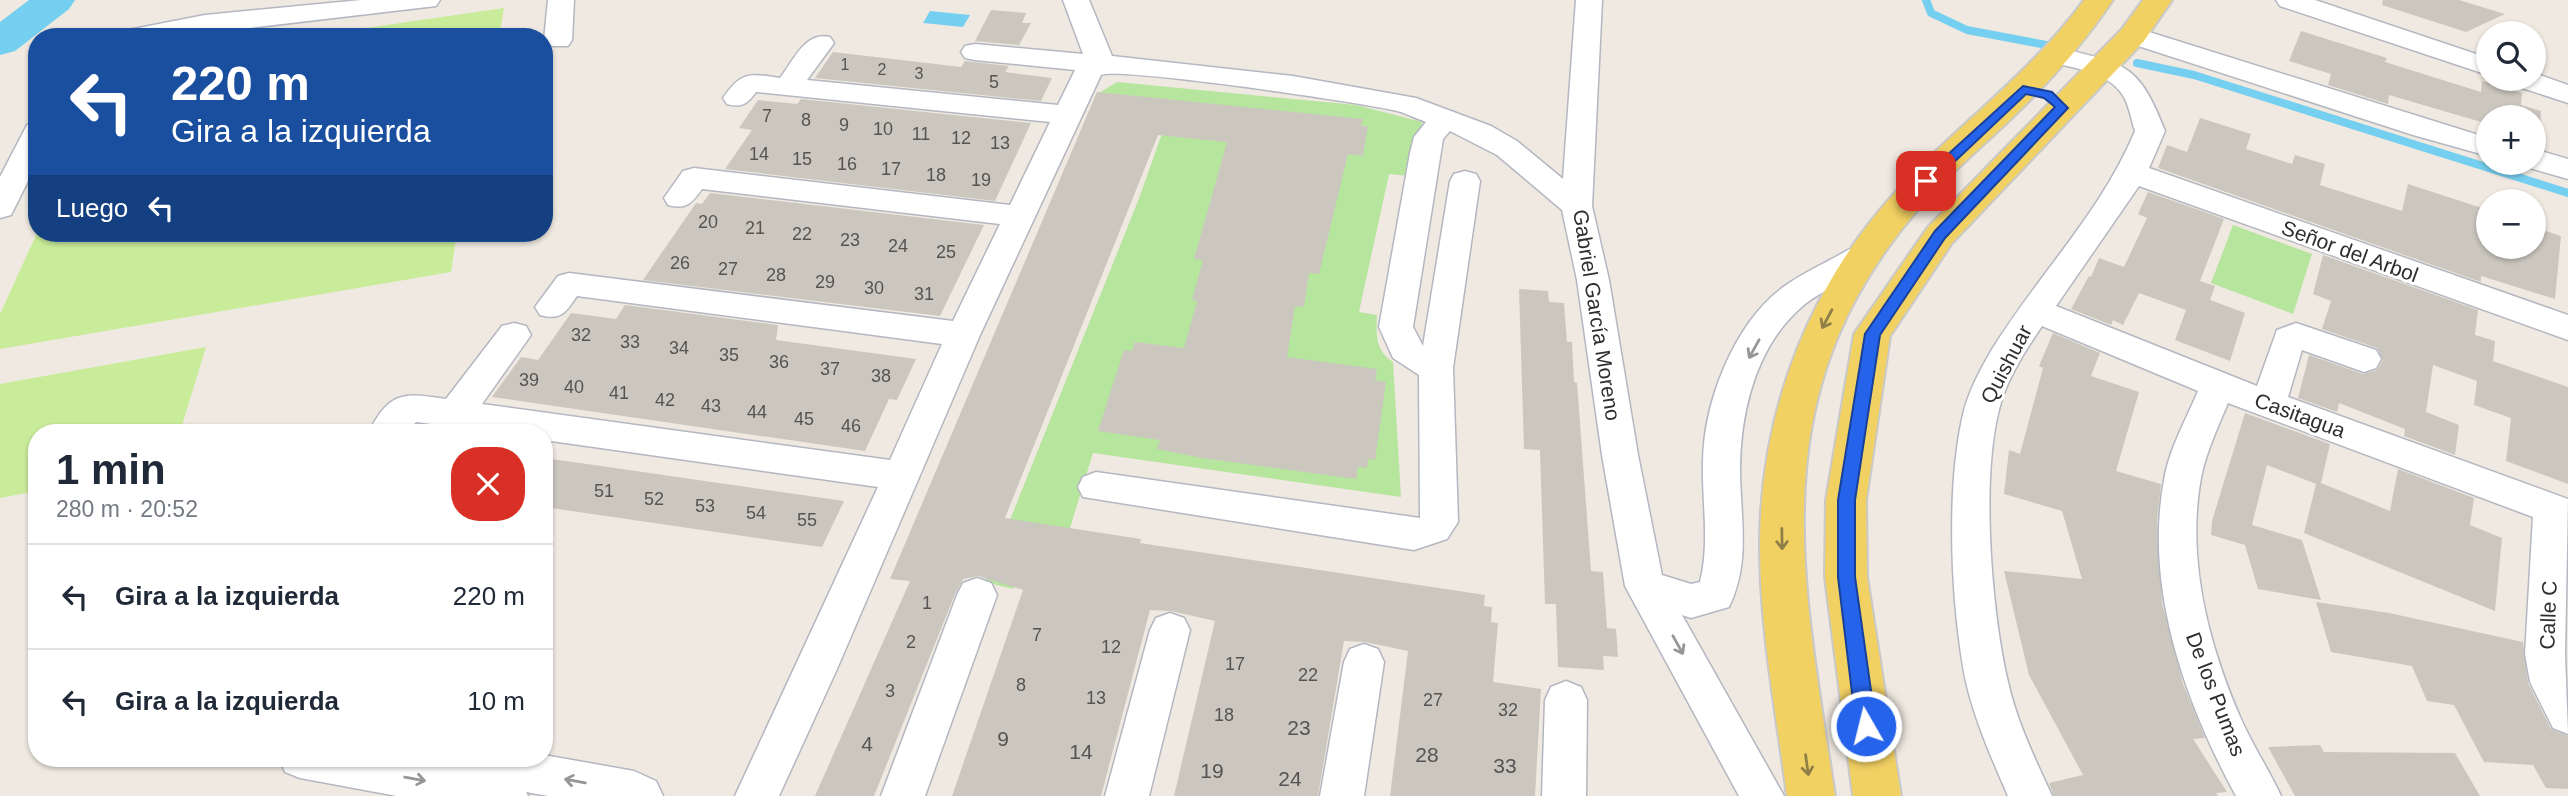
<!DOCTYPE html>
<html lang="es">
<meta charset="utf-8">
<style>
body{margin:0;font-family:Arial,sans-serif;background:#f6f6f7;color:#1f2937;height:100vh;display:flex;flex-direction:column;font-size:26px;white-space:nowrap}
*{box-sizing:border-box;margin:0}
p{font-size:23px;color:#747a83}
.icon{flex:none;width:38px;height:38px;fill:none;stroke:currentColor;stroke-width:2;stroke-linecap:round;stroke-linejoin:round}
.map{position:relative;flex:1;overflow:hidden}
.drawer{position:absolute;left:28px;top:424px;width:525px;height:343px;display:flex;flex-direction:column;background:#fff;border-radius:28px;box-shadow:0 2px 5px #0004}
.drawer>*{flex:none}
.top-card{position:absolute;left:28px;top:28px;width:525px;height:214px;border-radius:28px;box-shadow:0 2px 5px #0004;background:#1a4fa0;color:#fff;overflow:hidden}
.tools{position:absolute;left:2476px;top:21px;display:grid;gap:14px}
.tools a{display:grid;place-items:center;width:70px;height:70px;border-radius:50%;background:#fff;box-shadow:0 2px 5px #0004;font-size:35px}
.pin{position:absolute;display:grid;place-items:center;width:60px;height:60px;color:#fff;margin:-30px;border-radius:14px;box-shadow:0 4px 10px #0006}
.me{position:absolute;width:77px;margin:-38px;rotate:352deg;stroke-linejoin:round;filter:drop-shadow(0 0 5px #0008)}
.turn{display:flex;align-items:center;gap:24px;height:147px;padding:0 28px;font-size:32px}
.turn .icon{width:91px;height:91px;stroke-width:2.5}
.turn b{display:block;font-size:49px;line-height:60px}
.then{display:flex;align-items:center;height:66px;padding:0 28px;background:#0003;gap:14px;font-size:26px}
.round{display:grid;place-items:center;flex:none;width:74px;height:74px;border-radius:28px;background:#f6f6f7}
.headline{display:flex;align-items:center;justify-content:space-between;height:119px;padding:0 28px}
h1{font-size:42px;font-weight:600;line-height:52px}
ul{padding:0;list-style:none}
li{display:flex;align-items:center;gap:21px;height:105px;padding:0 28px;border-top:2px solid #e0e1e3}
li div{flex:1}
li b{display:block;font-size:26px}
li em{font-style:normal}
.map>svg:first-child{display:block}
</style>
<div class="map">
<svg width="2568" height="796" viewBox="0 0 2568 796">
<rect width="100%" height="100%" fill="#efe9e1"/>
<g fill="#b6e59e">
<path d="M1117 82 1356 105 1422 122 1409 176 1389 174 1359 312 1377 315C1376 333 1375 351 1393 362L1401 497 1093 453 1070 528 1027 535 1013 589 985 582 1138 201 1174 100 1099 93Z"/>
<path d="M2233 225 2312 254 2293 314 2211 283Z"/>
</g>
<g fill="#c9ec9a">
<path d="M504 8 499 37H303Z"/>
<path d="M37 233H457L451 272 0 349V314Z"/>
<path d="M206 347 180 432H37V491L0 498V384Z"/>
</g>
<path fill="#75cff0" d="M930 11 970 15 963 27 923 23Z"/>
<g fill="none" stroke-linecap="round" stroke-linejoin="round">
<g stroke="#75cff0" stroke-width="8">
<path d="M1926 0 1931 13 1967 30 2057 47"/>
<path d="M2137 63 2194 75 2568 193"/>
</g>
<path fill="#75cff0" fill-rule="evenodd" d="M29 0H75L69 9 15 51 0 55V22Z"/>
</g>
<g fill="#cbc7bf">
<path d="M2383 0H2459L2505 14 2466 32 2382 5Z"/>
<path d="M991 10 1026 13 1022 23H1031L1019 45 975 41Z"/>
<path d="M2301 31 2387 58 2385 62 2481 92 2482 81 2522 93 2521 105 2541 111 2540 139 2534 137V117H2488V124L2389 95 2388 104 2328 85 2331 74 2289 61Z"/>
<path d="M833 52 961 67 965 61 1009 66 1005 72 1052 78 1041 101 815 78Z"/>
<path d="M1097 92 1363 119 1361 126H1368L1363 156 1348 154 1319 274 1309 273 1304 307 1295 306 1287 357 1377 369 1375 380 1386 382 1375 460 1368 459 1367 468 1358 467 1356 479 1202 458 1157 449 1160 440 1098 431 1124 350 1132 351 1135 342 1184 348 1197 301 1192 300 1203 260 1194 259 1227 142 1158 135 1005 518 1141 539 1140 543 1485 595 1484 606 1492 607 1491 622 1498 623 1493 682 1541 689 1535 796H1390L1408 651 1365 642 1344 641 1318 796H1174L1215 621 1171 611 1150 610 1101 796H952L1023 590 978 576 963 579 955 594 874 796H815L910 581 890 579Z"/>
<path d="M801 99 1031 123 995 201 725 169 752 130 739 128 758 100 797 104Z"/>
<path d="M2200 118 2251 134 2246 149 2292 164 2295 155 2325 164 2320 185 2402 211 2408 184 2479 207 2488 212V247H2534V227L2561 236 2555 299 2481 276V282L2158 168 2167 145 2187 152Z"/>
<path d="M2148 192 2224 219 2200 281 2215 286 2210 300 2245 313 2230 361 2175 340 2186 310 2139 293 2123 325 2113 320 2111 325 2071 309 2089 276 2091 277 2099 258 2124 267 2147 218 2138 214Z"/>
<path d="M710 193 984 225 940 316 643 280 696 203 702 204Z"/>
<path d="M2323 255 2478 310 2475 335 2495 341 2493 361 2568 387V484L2506 461 2511 418 2474 405 2477 381 2433 365 2426 412 2459 425 2455 455 2404 436 2405 429 2339 403 2337 412 2298 398 2309 355 2363 374 2377 370 2383 360 2377 348 2322 329 2331 301 2313 294Z"/>
<path d="M1519 289 1548 291 1549 302 1564 303 1567 342H1572L1574 382 1577 383 1591 571 1603 572 1607 628 1616 629 1618 657 1603 656 1604 670 1558 667 1556 604H1545L1540 450 1524 449Z"/>
<path d="M625 305 778 325 776 340 916 359 897 400 889 399 865 451 492 397 521 357 538 360 571 313 616 319Z"/>
<path d="M2053 333 2100 353 2091 376 2139 392 2116 471 2161 484 2157 521 2162 603 2183 684 2205 738 2193 739 2227 792 2216 793 2218 796H2054L2049 783 2083 775 2029 675 2004 571 2082 579 2062 511 2004 494 2009 450 2020 454 2043 368 2039 366Z"/>
<path d="M2245 413 2330 444 2321 483 2390 511 2398 469 2474 498 2470 525 2502 538 2495 611 2304 533 2316 484 2267 465 2252 525 2302 540 2321 600 2258 589 2245 545 2211 535 2212 521Z"/>
<path d="M544 458 594 465 844 501 822 547 770 540 544 507Z"/>
<path d="M2316 602 2389 613 2523 642 2528 683 2551 729 2568 736V789L2546 788 2533 765 2484 762 2454 705 2427 701 2412 666 2331 652Z"/>
<path d="M2320 745 2324 752 2455 753 2480 796H2295L2268 747Z"/>
</g>
<g fill="none" stroke-linecap="round" stroke-linejoin="round">
<g stroke="#b4b7c1" stroke-width="3">
<g id="minor">
<path d="M361 0H440L436 6 172 37H120L123 31 205 15Z"/>
<path d="M548 0H574L572 40 568 46H548L544 40Z"/>
<path d="M1063 0H1089L1112 56 1293 76 1416 98 1491 126 1517 141 1563 179 1576 0H1602L1592 206 1609 280 1638 455 1662 575 1691 584 1700 582C1710 543 1702 504 1703 464 1703 404 1733 325 1782 288 1802 273 1826 263 1848 250L1859 247 1870 250 1875 258 1870 266C1849 279 1825 289 1805 304 1750 349 1736 430 1741 496 1743 535 1747 570 1729 607L1691 618 1682 615 1784 796H1739L1625 586 1602 455 1577 280 1562 210 1497 155 1450 131 1443 139 1413 327 1423 346 1450 181 1454 174 1465 171 1476 174 1480 181 1453 368 1458 522 1447 539 1414 550 1083 497 1078 487 1083 477 1096 472 1420 518 1419 375 1393 358 1379 327 1410 153 1414 137 1426 122C1418 119 1409 115 1401 112 1370 103 1117 67 1101 75L980 335 837 669 779 796H735L878 487 544 440V432H492L416 422 407 432H369C390 390 405 393 446 399L502 326 514 323 526 326 531 335 482 404 890 460 942 344 577 296C566 312 561 321 540 315L535 307 558 276 569 273 953 321 1000 224 702 189C692 203 686 210 668 205L664 198 683 171 694 168 1010 205 1050 122 756 92C747 104 742 108 727 104L723 98C742 70 750 74 780 78 794 60 805 31 830 37L834 43 807 80 1058 105 1075 70 975 60 965 58 961 52 965 46 975 44 1083 54Z"/>
<path d="M2276 0H2315L2488 58V75L2280 6Z"/>
<path d="M2133 27 2488 138V156L2413 135 2123 41 2119 35 2123 29Z"/>
<path d="M2055 47C2124 64 2138 61 2165 131L2149 168 2568 315V340L2139 186 2056 306 2257 386 2277 330 2296 323 2376 350 2381 359 2376 368 2364 372 2302 350 2288 397 2568 499 2565 654 2568 734 2553 728 2530 682 2525 654 2533 517 2228 403C2218 427 2206 452 2201 478 2186 559 2209 646 2241 719 2253 746 2269 770 2281 796H2236C2185 702 2144 588 2164 480 2169 449 2186 420 2198 391L2042 326C2028 347 2014 368 2005 391 1978 459 1991 611 2008 682 2017 722 2035 759 2052 796H2008C1992 759 1975 721 1966 682 1951 607 1946 493 1962 419 1967 394 1979 372 1991 351 2037 276 2101 213 2135 131 2131 119 2129 104 2122 94 2107 71 2069 67 2045 61L2041 55 2045 49Z"/>
<path d="M2534 73 2568 85V103L2513 85 2509 79H2534Z"/>
<path d="M37 123V163L11 215 0 218V177L27 125Z"/>
<path d="M2534 149 2568 159V179L2523 166 2522 163H2534Z"/>
<path d="M977 578 991 583 997 595 925 796H881L957 595 963 583Z"/>
<path d="M1170 613 1184 618 1190 630 1149 796H1105L1150 630 1156 618Z"/>
<path d="M1364 644 1378 649 1384 662 1364 796H1320L1344 662 1350 649Z"/>
<path d="M1566 681 1581 687 1587 700 1586 796H1542L1545 700 1551 687Z"/>
<path d="M544 755 634 771 656 781 663 796H548L526 792 528 796H397L300 778 285 772 279 758H408L427 761 426 758H544Z"/>
</g>
</g>
<g stroke="#c9c9c9" stroke-width="4">
<g id="major">
<path d="M2084 0H2113C2086 40 2056 75 2021 109 1989 141 1953 170 1923 204 1758 390 1802 574 1835 796H1787C1776 711 1759 625 1760 538 1762 407 1810 284 1899 188 1960 123 2032 72 2084 0Z"/>
<path d="M2143 0H2172L2144 41 1952 243 1890 336 1866 500 1867 577 1901 796H1853L1825 577 1826 500 1854 334 1928 227 2122 29Z"/>
</g>
</g>
<use href="#minor" fill="#fff" fill-rule="evenodd"/>
<use href="#major" fill="#f2d163" fill-rule="evenodd"/>
</g>
<defs><path id="oneway-shaft" d="M-6 0H5M1.5-3L5.5 0L1.5 3" fill="none" stroke-width="1.6" stroke-linecap="round" stroke-linejoin="round" transform="scale(1.75)"/></defs>
<g stroke="#908048">
<use href="#oneway-shaft" transform="translate(1827 319) rotate(118)"/>
<use href="#oneway-shaft" transform="translate(1782 539) rotate(89)"/>
<use href="#oneway-shaft" transform="translate(1807 765) rotate(82)"/>
</g>
<g stroke="#969696">
<use href="#oneway-shaft" transform="translate(1754 349) rotate(119)"/>
<use href="#oneway-shaft" transform="translate(1678 645) rotate(61)"/>
<use href="#oneway-shaft" transform="translate(415 779) rotate(10)"/>
<use href="#oneway-shaft" transform="translate(575 781) rotate(-170)"/>
</g>
<path fill="#2563eb" stroke="#184099" stroke-width="2" d="M2023 86 2052 92 2068 108 1945 238 1880 335 1855 500V577L1876 726 1873 732 1866 735 1859 732 1856 726 1838 577V500L1865 334 1935 231 2055 107 2044 98 2026 94 1931 184H1922V178Z"/>
<g text-anchor="middle" dominant-baseline="central" stroke-width="6" stroke-linejoin="round" paint-order="stroke">
<g font-size="16" fill="#555452">
<text x="845" y="64">1</text>
<text x="882" y="69">2</text>
<text x="919" y="73">3</text>
</g>
<g font-size="18" fill="#555452">
<text x="994" y="82">5</text>
<text x="767" y="116">7</text>
<text x="806" y="120">8</text>
<text x="844" y="125">9</text>
<text x="883" y="129">10</text>
<text x="921" y="134">11</text>
<text x="961" y="138">12</text>
<text x="1000" y="143">13</text>
<text x="759" y="154">14</text>
<text x="802" y="159">15</text>
<text x="847" y="164">16</text>
<text x="891" y="169">17</text>
<text x="936" y="175">18</text>
<text x="981" y="180">19</text>
<text x="708" y="222">20</text>
<text x="755" y="228">21</text>
<text x="802" y="234">22</text>
<text x="850" y="240">23</text>
<text x="898" y="246">24</text>
<text x="946" y="252">25</text>
<text x="680" y="263">26</text>
<text x="728" y="269">27</text>
<text x="776" y="275">28</text>
<text x="825" y="282">29</text>
<text x="874" y="288">30</text>
<text x="924" y="294">31</text>
<text x="581" y="335">32</text>
<text x="630" y="342">33</text>
<text x="679" y="348">34</text>
<text x="729" y="355">35</text>
<text x="779" y="362">36</text>
<text x="830" y="369">37</text>
<text x="881" y="376">38</text>
<text x="529" y="380">39</text>
<text x="574" y="387">40</text>
<text x="619" y="393">41</text>
<text x="665" y="400">42</text>
<text x="711" y="406">43</text>
<text x="757" y="412">44</text>
<text x="804" y="419">45</text>
<text x="851" y="426">46</text>
<text x="604" y="491">51</text>
<text x="654" y="499">52</text>
<text x="705" y="506">53</text>
<text x="756" y="513">54</text>
<text x="807" y="520">55</text>
<text x="927" y="603">1</text>
<text x="1037" y="635">7</text>
<text x="911" y="642">2</text>
<text x="1111" y="647">12</text>
<text x="1235" y="664">17</text>
<text x="1308" y="675">22</text>
<text x="1021" y="685">8</text>
<text x="890" y="691">3</text>
<text x="1096" y="698">13</text>
<text x="1433" y="700">27</text>
<text x="1508" y="710">32</text>
<text x="1224" y="715">18</text>
</g>
<g font-size="21" fill="#2e2e2e" stroke="#fff">
<text transform="translate(2350 251) rotate(20)">Señor del Arbol</text>
<text transform="translate(1597 315) rotate(81)">Gabriel García Moreno</text>
<text transform="translate(2006 364) rotate(-62)">Quishuar</text>
<text transform="translate(2300 415) rotate(20)">Casitagua</text>
<text transform="translate(2548 615) rotate(-88)">Calle C</text>
<text transform="translate(2216 694) rotate(69)">De los Pumas</text>
</g>
<g font-size="21" fill="#555452">
<text x="1299" y="727">23</text>
<text x="1003" y="738">9</text>
<text x="867" y="743">4</text>
<text x="1081" y="751">14</text>
<text x="1427" y="754">28</text>
<text x="1505" y="765">33</text>
<text x="1212" y="770">19</text>
<text x="1290" y="778">24</text>
</g>
</g>
</svg>
<div class="tools">
<a><svg class="icon" aria-label="search" viewBox="0 0 24 24"><circle cx="10" cy="10" r="6"/><path d="M15 15l6 6"/></svg></a>
<a>+</a>
<a>−</a>
</div>
<div class="pin" style="left:1926px;top:181px;background:#d93025"><svg class="icon" aria-label="arrive" viewBox="0 0 24 24"><path d="M6 21V4h12l-3 4 3 4H6"/></svg></div>
<svg class="me" style="left:1866px;top:726px" viewBox="-20 -20 40 40"><circle r="17" fill="#2563eb" stroke="#fff" stroke-width="3"/><path d="M0-11L8 9 0 5-8 9z" fill="#fff"/></svg>
<div class="top-card">
<div class="turn"><svg class="icon" aria-label="left" viewBox="0 0 24 24"><path d="M17 20v-9H6M10 6l-5 5 5 5"/></svg><div><b>220 m</b>Gira a la izquierda</div></div>
<div class="then">Luego<svg class="icon" aria-label="left" viewBox="0 0 24 24"><path d="M17 20v-9H6M10 6l-5 5 5 5"/></svg></div>
</div>
<section class="drawer">
<div class="headline"><div><h1>1 min</h1><p>280 m · 20:52</p></div><a class="round" style="background:#d93025;color:#fff"><svg class="icon" aria-label="close" viewBox="0 0 24 24"><path d="M6 6l12 12M18 6L6 18"/></svg></a></div>
<ul>
<li><svg class="icon" aria-label="left" viewBox="0 0 24 24"><path d="M17 20v-9H6M10 6l-5 5 5 5"/></svg><div><b>Gira a la izquierda</b></div><em>220 m</em></li>
<li><svg class="icon" aria-label="left" viewBox="0 0 24 24"><path d="M17 20v-9H6M10 6l-5 5 5 5"/></svg><div><b>Gira a la izquierda</b></div><em>10 m</em></li>
</ul>
</section>
</div>
